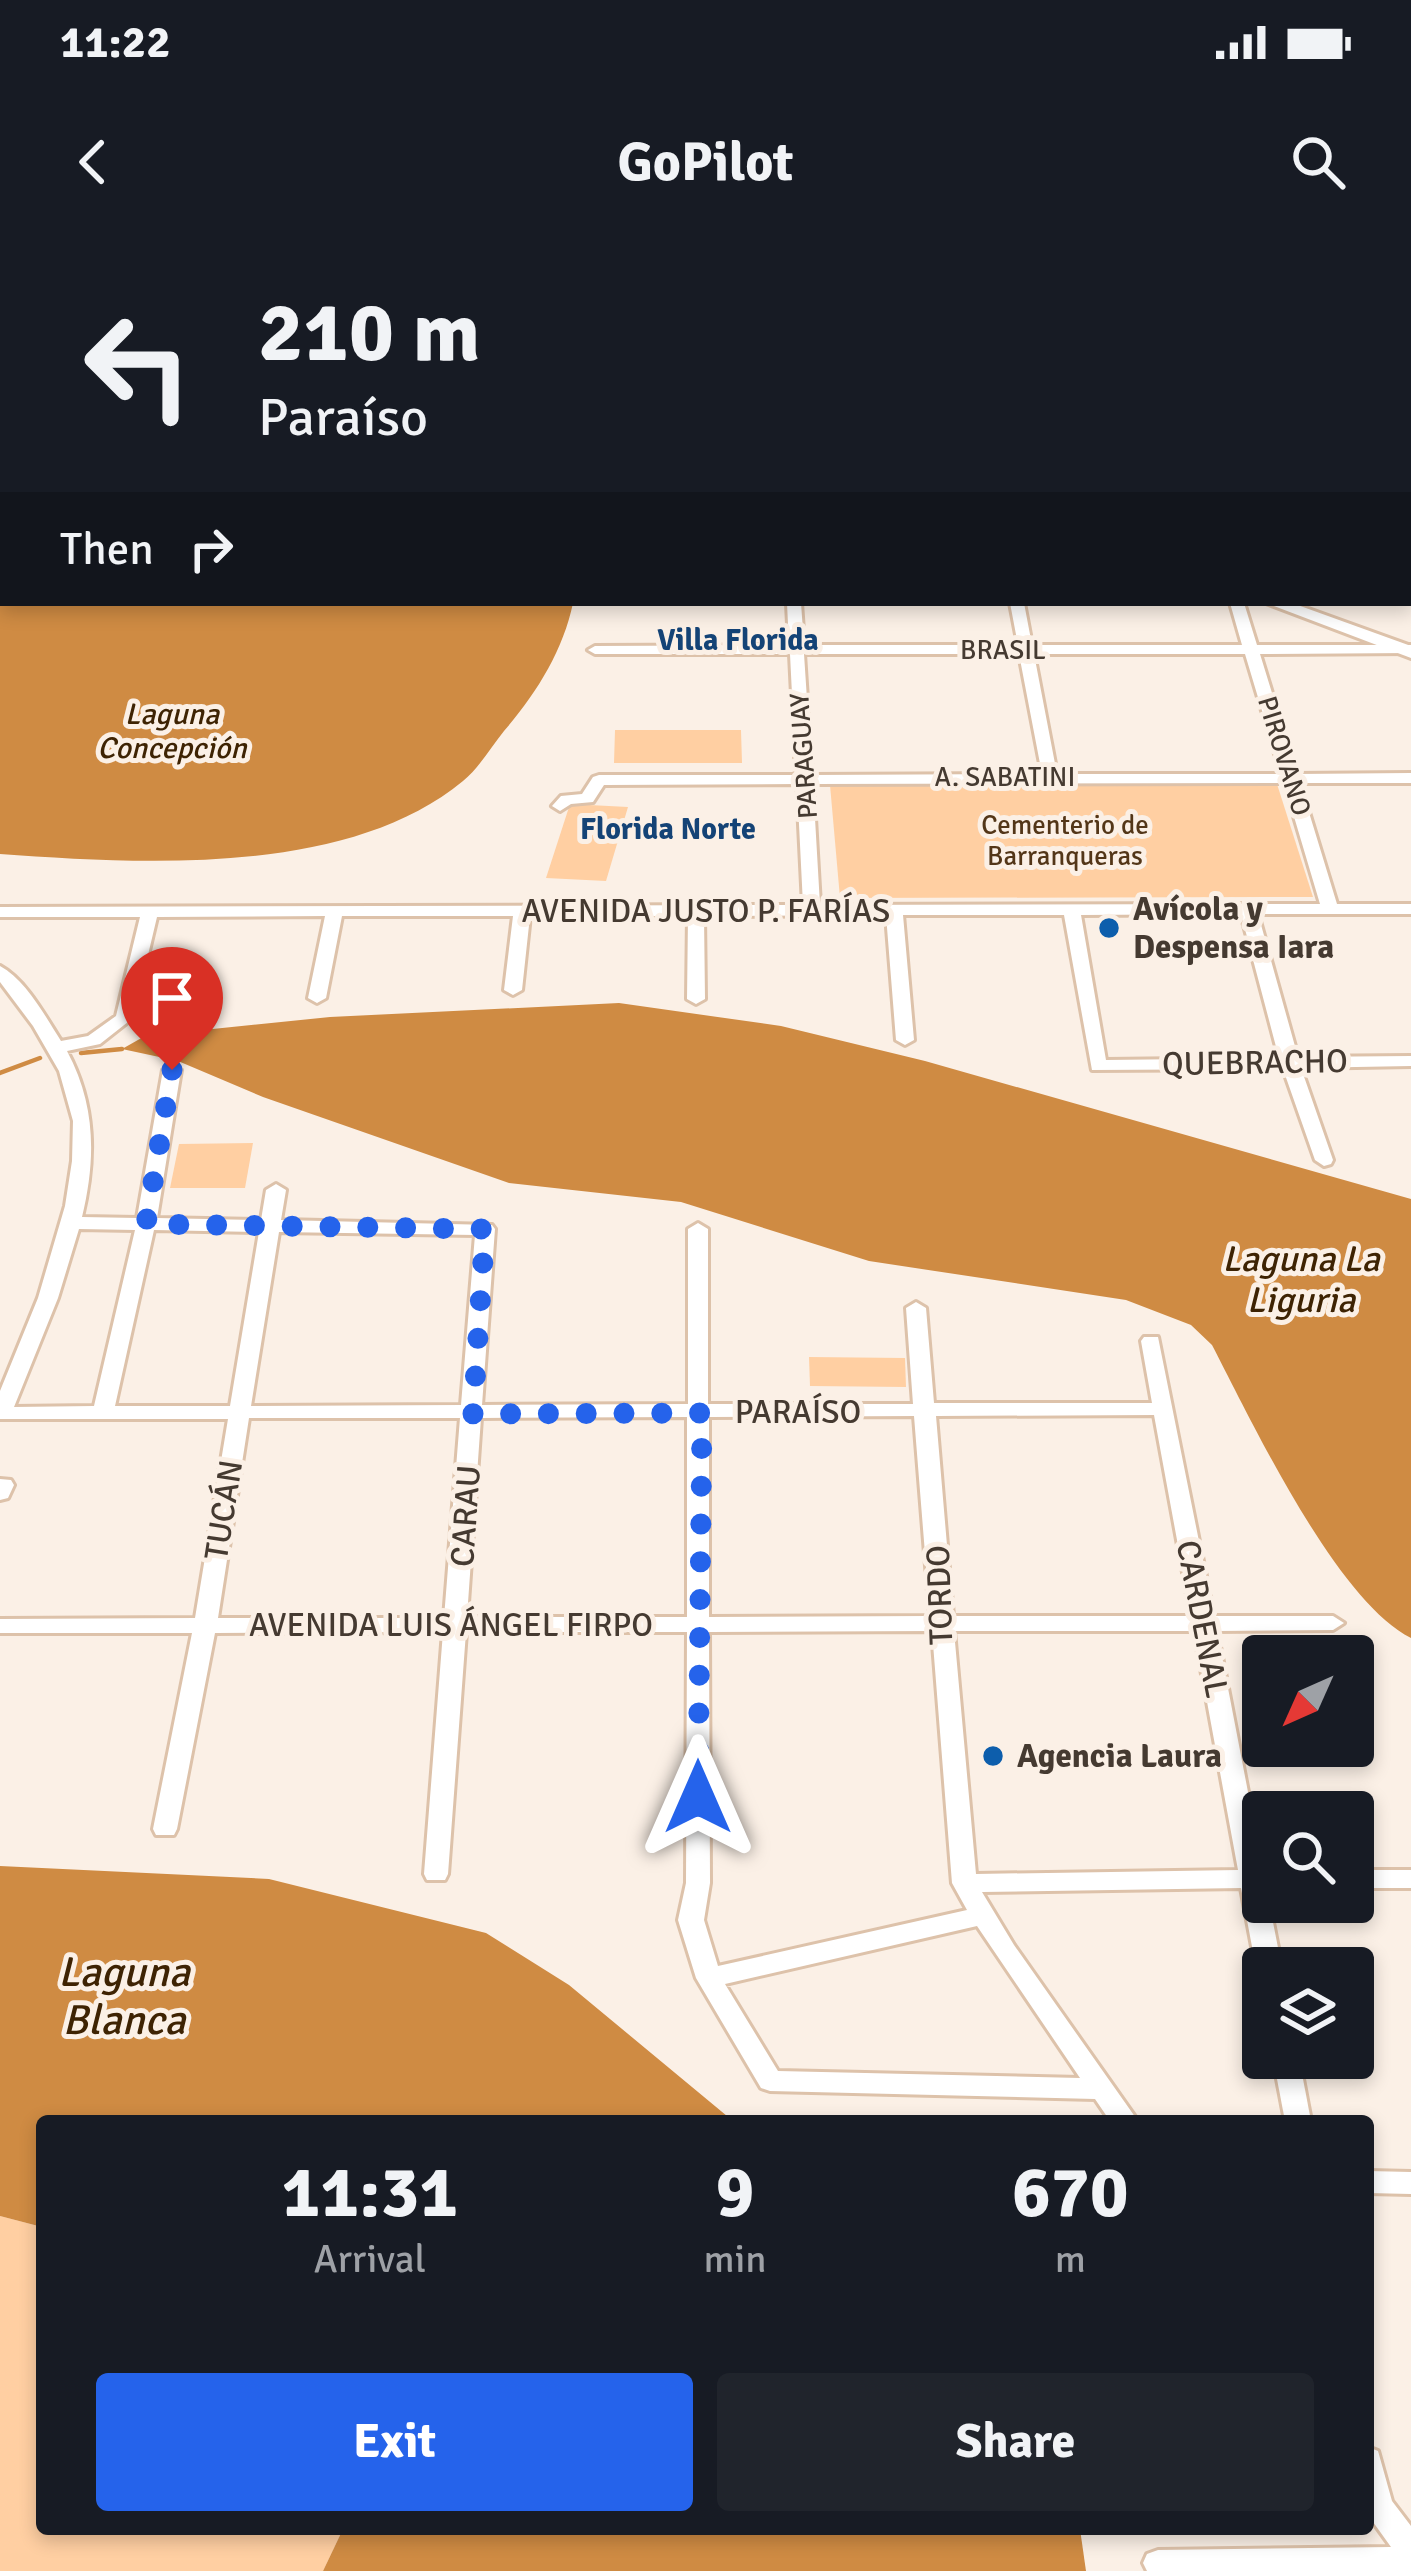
<!DOCTYPE html>
<meta charset="utf-8">
<style>
body{margin:0;font-family:Signika,sans-serif;background:#20242c;color:#f1f3f6;height:100vh;display:flex;flex-direction:column;font-size:45px;white-space:nowrap}
*{box-sizing:border-box;margin:0}
p{font-size:39px;color:#9ea1a6}
.icon{flex:none;width:66px;height:66px;fill:none;stroke:currentColor;stroke-width:2;stroke-linecap:round;stroke-linejoin:round}
.map{position:relative;flex:1;overflow:hidden}
.panel{position:absolute;left:36px;top:1875px;width:1338px;height:420px;display:flex;flex-direction:column;background:#171b24;border-radius:12px;box-shadow:0 6px 18px #0003}
.panel>*{flex:none}
.guide{position:absolute;left:0px;top:0px;width:1413px;height:366px;box-shadow:0 6px 18px #0003;background:#171b24;color:#f1f3f6;overflow:hidden}
.needle{width:78px;rotate:225deg}
.buttons{position:absolute;left:1242px;top:1395px;display:grid;gap:24px}
.buttons a{display:grid;place-items:center;width:132px;height:132px;border-radius:12px;background:#171b24;box-shadow:0 6px 18px #0003;font-size:60px}
.pin{position:absolute;display:grid;place-items:center;width:102px;height:102px;color:#fff;margin:-123px -51px;border-radius:50% 50% 50% 0;rotate:-45deg;box-shadow:0 0 12px #0007}
.pin .icon{rotate:45deg}
.me{position:absolute;width:132px;margin:-66px;rotate:0deg;stroke-linejoin:round;filter:drop-shadow(0 0 9px #0008)}
.turn{display:flex;align-items:center;gap:42px;height:252px;padding:0 60px;font-size:54px}
.turn .icon{width:156px;height:156px;stroke-width:2.5}
.turn b{display:block;font-size:84px;line-height:102px}
.then{display:flex;align-items:center;height:114px;padding:0 60px;background:#0003;gap:24px;font-size:45px}
.eta{display:flex;justify-content:space-evenly;align-items:center;height:204px;text-align:center}
.eta b{font-size:72px;font-weight:700;line-height:84px}
.cta{display:flex;gap:24px;margin-top:auto;padding:24px 60px}
.cta a{flex:1;height:138px;border-radius:12px;background:#2563eb;color:#fff;font-size:48px;font-weight:700;line-height:138px;text-align:center}
.cta a+a{background:#20242c;color:#f1f3f6}
.status{display:flex;justify-content:space-between;align-items:center;height:84px;padding:0 60px;background:#171b24;direction:ltr}
.status svg{height:33px;fill:currentColor}
header{display:flex;justify-content:space-between;align-items:center;height:156px;padding:0 60px;background:#171b24;font-size:54px;font-weight:700}
.map>svg:first-child{display:block}
</style>
<div class="status"><b>11:22</b><svg viewBox="0 0 49 12"><path d="M0 12V9h3v3zM5 12V6h3v6zM10 12V3h3v9zM15 12V0h3v12zM26 1h20v11H26zM47 4h2v5h-2z"/></svg></div>
<header><svg class="icon" aria-label="back" viewBox="0 0 24 24"><path d="M15 5l-7 7 7 7"/></svg>GoPilot<svg class="icon" aria-label="search" viewBox="0 0 24 24"><circle cx="10" cy="10" r="6"/><path d="M15 15l6 6"/></svg></header>
<div class="map">
<svg width="1411" height="2331" viewBox="0 0 1411 2331">
<rect width="100%" height="100%" fill="#fbf0e6"/>
<g fill="#ffcfa2">
<path d="M615 490H741L742 523H614Z"/>
<path d="M1277 544 1313 657 840 658 830 545Z"/>
<path d="M570 564 628 567 606 641 546 638Z"/>
<path d="M253 903 245 948H170L179 904Z"/>
<path d="M809 1117 905 1118 906 1147 810 1146Z"/>
<path d="M0 1976 42 1987V2289H343L323 2331H0Z"/>
</g>
<g fill="#cf8b43">
<path d="M0 152 3 363H573C563 411 536 454 504 491 491 507 479 528 463 541 347 637 141 624 0 614Z"/>
<path d="M619 763 781 786 925 821 1411 959V1398C1336 1360 1253 1184 1212 1105L1191 1085 1126 1060 869 1021 681 962 509 943 263 857 178 821 122 809 145 796 330 777Z"/>
<path d="M0 1626 269 1639 486 1693 569 1745 733 1881H42V1987L0 1976Z"/>
<path d="M343 2289H1080L1086 2331H323Z"/>
</g>
<g fill="none" stroke-linecap="round" stroke-linejoin="round">
<g stroke="#cf8b43" stroke-width="4.5">
<path d="M81 813 122 809"/>
<path d="M0 833 40 818"/>
</g>
<g stroke="#ddc2aa" stroke-width="6">
<g id="minor">
<path d="M189 0H201L200 3H188Z"/>
<rect x="479" y="0" width="12" height="3"/>
<rect x="654" y="0" width="12" height="3"/>
<path d="M824 0H836L837 3H825Z"/>
<path d="M927 0H939L940 3H928Z"/>
<path d="M1119 0H1131L1132 3H1120Z"/>
<path d="M1292 0H1304L1305 3H1293Z"/>
<rect x="1410" y="26" width="1" height="6"/>
<rect x="0" y="28" width="3" height="6"/>
<rect x="1410" y="88" width="1" height="8"/>
<rect x="0" y="89" width="3" height="8"/>
<rect x="1410" y="157" width="1" height="8"/>
<rect x="1410" y="231" width="1" height="8"/>
<rect x="1410" y="249" width="1" height="10"/>
<rect x="1410" y="311" width="1" height="8"/>
<path d="M787 363H801L804 405H1018L1010 363H1024L1032 405H1242L1230 363H1244L1257 405H1411V413L1260 414 1297 534 1411 533V543H1300L1337 664H1411V674H1258L1298 817 1411 816V826L1301 828 1333 920 1331 924 1324 926 1315 920 1283 829 1092 830 1064 675H903L914 800 905 805 896 800 886 675 704 676 705 759 696 764 687 759 688 676H530L522 750 513 755 504 750 513 676H342L326 758 317 763 308 758 325 676 157 677 133 778 100 804 67 811C96 865 96 919 82 977L137 978 163 830 172 825 181 830 157 978 261 980 266 950 276 944 286 950 281 980 492 985 495 989 482 1165 688 1164V989L698 983 708 989V1164H913L906 1068 916 1062 926 1068 934 1163H1152L1141 1101 1144 1097H1158L1214 1376H1333L1344 1383 1333 1390 1217 1391 1263 1630V1662H1269L1282 1728H1263V1736L1256 1728 1241 1648 982 1652 1014 1705 1138 1881H1110L1095 1859 770 1851 761 1848 696 1738 678 1680 686 1643 687 1392H466L448 1634 445 1640H427L424 1634 443 1392 215 1393 177 1589 174 1595H156L153 1589 192 1393H0V1379L195 1378 228 1179H0V1151L38 1058 65 966 72 921 73 881 59 831 33 786 0 742V726C26 740 45 776 61 801L88 796 116 776 140 677H0V667L803 665 797 544 604 545 593 562 571 564 560 571 552 566 561 556 582 554 593 537 599 535H796L790 414H595L588 410 595 406 789 405ZM804 414H1019L1042 534 812 535ZM1034 414H1245L1281 534H1057ZM1284 543 1320 664 820 665 813 544ZM1241 674 1279 818 1106 820 1081 675ZM79 989 135 990 94 1166 14 1167 58 1058ZM154 990 259 992 230 1166H115ZM279 992 475 995 461 1165 251 1166ZM1154 1175 1191 1376H953L936 1176ZM914 1176 930 1376 709 1377V1177ZM687 1177V1377H467L481 1178ZM249 1178H460L444 1378H218ZM932 1391 952 1643 967 1670 718 1726 704 1680 710 1643 709 1392ZM954 1391H1194L1238 1630 976 1634ZM977 1686 1080 1838 778 1831 725 1744Z"/>
<path d="M0 1239 11 1240 14 1245 8 1258 0 1260Z"/>
<rect x="1353" y="1630" width="58" height="18"/>
<path d="M1273 1818H1299L1311 1881H1285Z"/>
<path d="M1368 1931 1411 1932V1954L1368 1953Z"/>
<path d="M1368 2207 1378 2211 1392 2261 1411 2286V2331H1147L1143 2323 1147 2314 1158 2310 1391 2307 1368 2275Z"/>
</g>
</g>
<g stroke="#ddc2aa" stroke-width="6">
<g id="major">
<path d="M280 0H300L302 3H282Z"/>
<path d="M1266 363H1292L1411 406V418Z"/>
</g>
</g>
<use href="#minor" fill="#fff" fill-rule="evenodd"/>
<use href="#major" fill="#fff" fill-rule="evenodd"/>
</g>
<g fill="none" stroke-linecap="round" stroke-linejoin="round">
<path stroke="#2563eb" stroke-width="21" stroke-dasharray="0 37.8" d="M172 830 146 984 485 989 473 1174 702 1173 698 1557"/>
</g>
<g fill="#0d5eac" stroke="#fbf0e6" stroke-width="4.5">
<circle cx="1109" cy="688" r="12"/>
<circle cx="993" cy="1516" r="12"/>
</g>
<g text-anchor="middle" dominant-baseline="central" stroke-width="10" stroke-linejoin="round" paint-order="stroke">
<g font-size="27" fill="#453a31" stroke="#fbf0e6">
<text x="1003" y="410">BRASIL</text>
<text transform="translate(804 516) rotate(-94)">PARAGUAY</text>
<text transform="translate(1284 516) rotate(73)">PIROVANO</text>
<text x="1005" y="537">A. SABATINI</text>
</g>
<g font-size="27" fill="#533618" stroke="#fbf0e6">
<text x="1065" y="585">Cementerio de<tspan x="1065" dy="31">Barranqueras</tspan></text>
</g>
<g font-size="30" font-weight="bold" fill="#144376" stroke="#fbf0e6">
<text x="738" y="400">Villa Florida</text>
<text x="668" y="589">Florida Norte</text>
</g>
<g font-size="30" font-style="italic" fill="#3e2303" stroke="#fbf0e6">
<text x="172" y="474">Laguna<tspan x="172" dy="34">Concepción</tspan></text>
</g>
<g font-size="33" font-weight="bold" fill="#453a31" stroke="#fbf0e6" text-anchor="start">
<text x="1133" y="669">Avícola y<tspan x="1133" dy="38">Despensa Iara</tspan></text>
<text x="1017" y="1516">Agencia Laura</text>
</g>
<g font-size="33" fill="#453a31" stroke="#fbf0e6">
<text x="706" y="671">AVENIDA JUSTO P. FARÍAS</text>
<text transform="translate(1255 823) rotate(-1)">QUEBRACHO</text>
<text x="798" y="1172">PARAÍSO</text>
<text transform="translate(224 1270) rotate(-81)">TUCÁN</text>
<text transform="translate(466 1276) rotate(-86)">CARAU</text>
<text transform="translate(940 1355) rotate(-92)">TORDO</text>
<text transform="translate(1202 1379) rotate(79)">CARDENAL</text>
<text x="451" y="1385">AVENIDA LUIS ÁNGEL FIRPO</text>
</g>
<g font-size="36" font-style="italic" fill="#3e2303" stroke="#fbf0e6">
<text x="1301" y="1019">Laguna La<tspan x="1301" dy="41">Liguria</tspan></text>
</g>
<g font-size="42" font-style="italic" fill="#3e2303" stroke="#fbf0e6">
<text x="124" y="1732">Laguna<tspan x="124" dy="48">Blanca</tspan></text>
</g>
</g>
</svg>
<div class="buttons">
<a><svg class="needle" viewBox="-14 -14 28 28"><path d="M0-13l5 13h-10z" fill="#e53935"/><path d="M0 13l5-13h-10z" fill="#9ea1a6"/></svg></a>
<a><svg class="icon" aria-label="search" viewBox="0 0 24 24"><circle cx="10" cy="10" r="6"/><path d="M15 15l6 6"/></svg></a>
<a><svg class="icon" aria-label="layers" viewBox="0 0 24 24"><path d="M12 4l9 5-9 5-9-5zM3 14l9 5 9-5"/></svg></a>
</div>
<div class="pin" style="left:172px;top:830px;background:#d93025"><svg class="icon" aria-label="arrive" viewBox="0 0 24 24"><path d="M6 21V4h12l-3 4 3 4H6"/></svg></div>
<svg class="me" style="left:698px;top:1557px" viewBox="-20 -20 40 40"><path d="M0-17L14 15 0 8-14 15z" fill="#2563eb" stroke="#fff" stroke-width="4"/></svg>
<div class="guide">
<div class="turn"><svg class="icon" aria-label="left" viewBox="0 0 24 24"><path d="M17 20v-9H6M10 6l-5 5 5 5"/></svg><div><b>210 m</b>Paraíso</div></div>
<div class="then">Then<svg class="icon" aria-label="right" viewBox="0 0 24 24"><path d="M7 20v-9h11M14 6l5 5-5 5"/></svg></div>
</div>
<section class="panel">
<div class="eta">
<div><b>11:31</b><p>Arrival</p></div>
<div><b>9</b><p>min</p></div>
<div><b>670</b><p>m</p></div>
</div>
<div class="cta"><a>Exit</a><a>Share</a></div>
</section>
</div>
